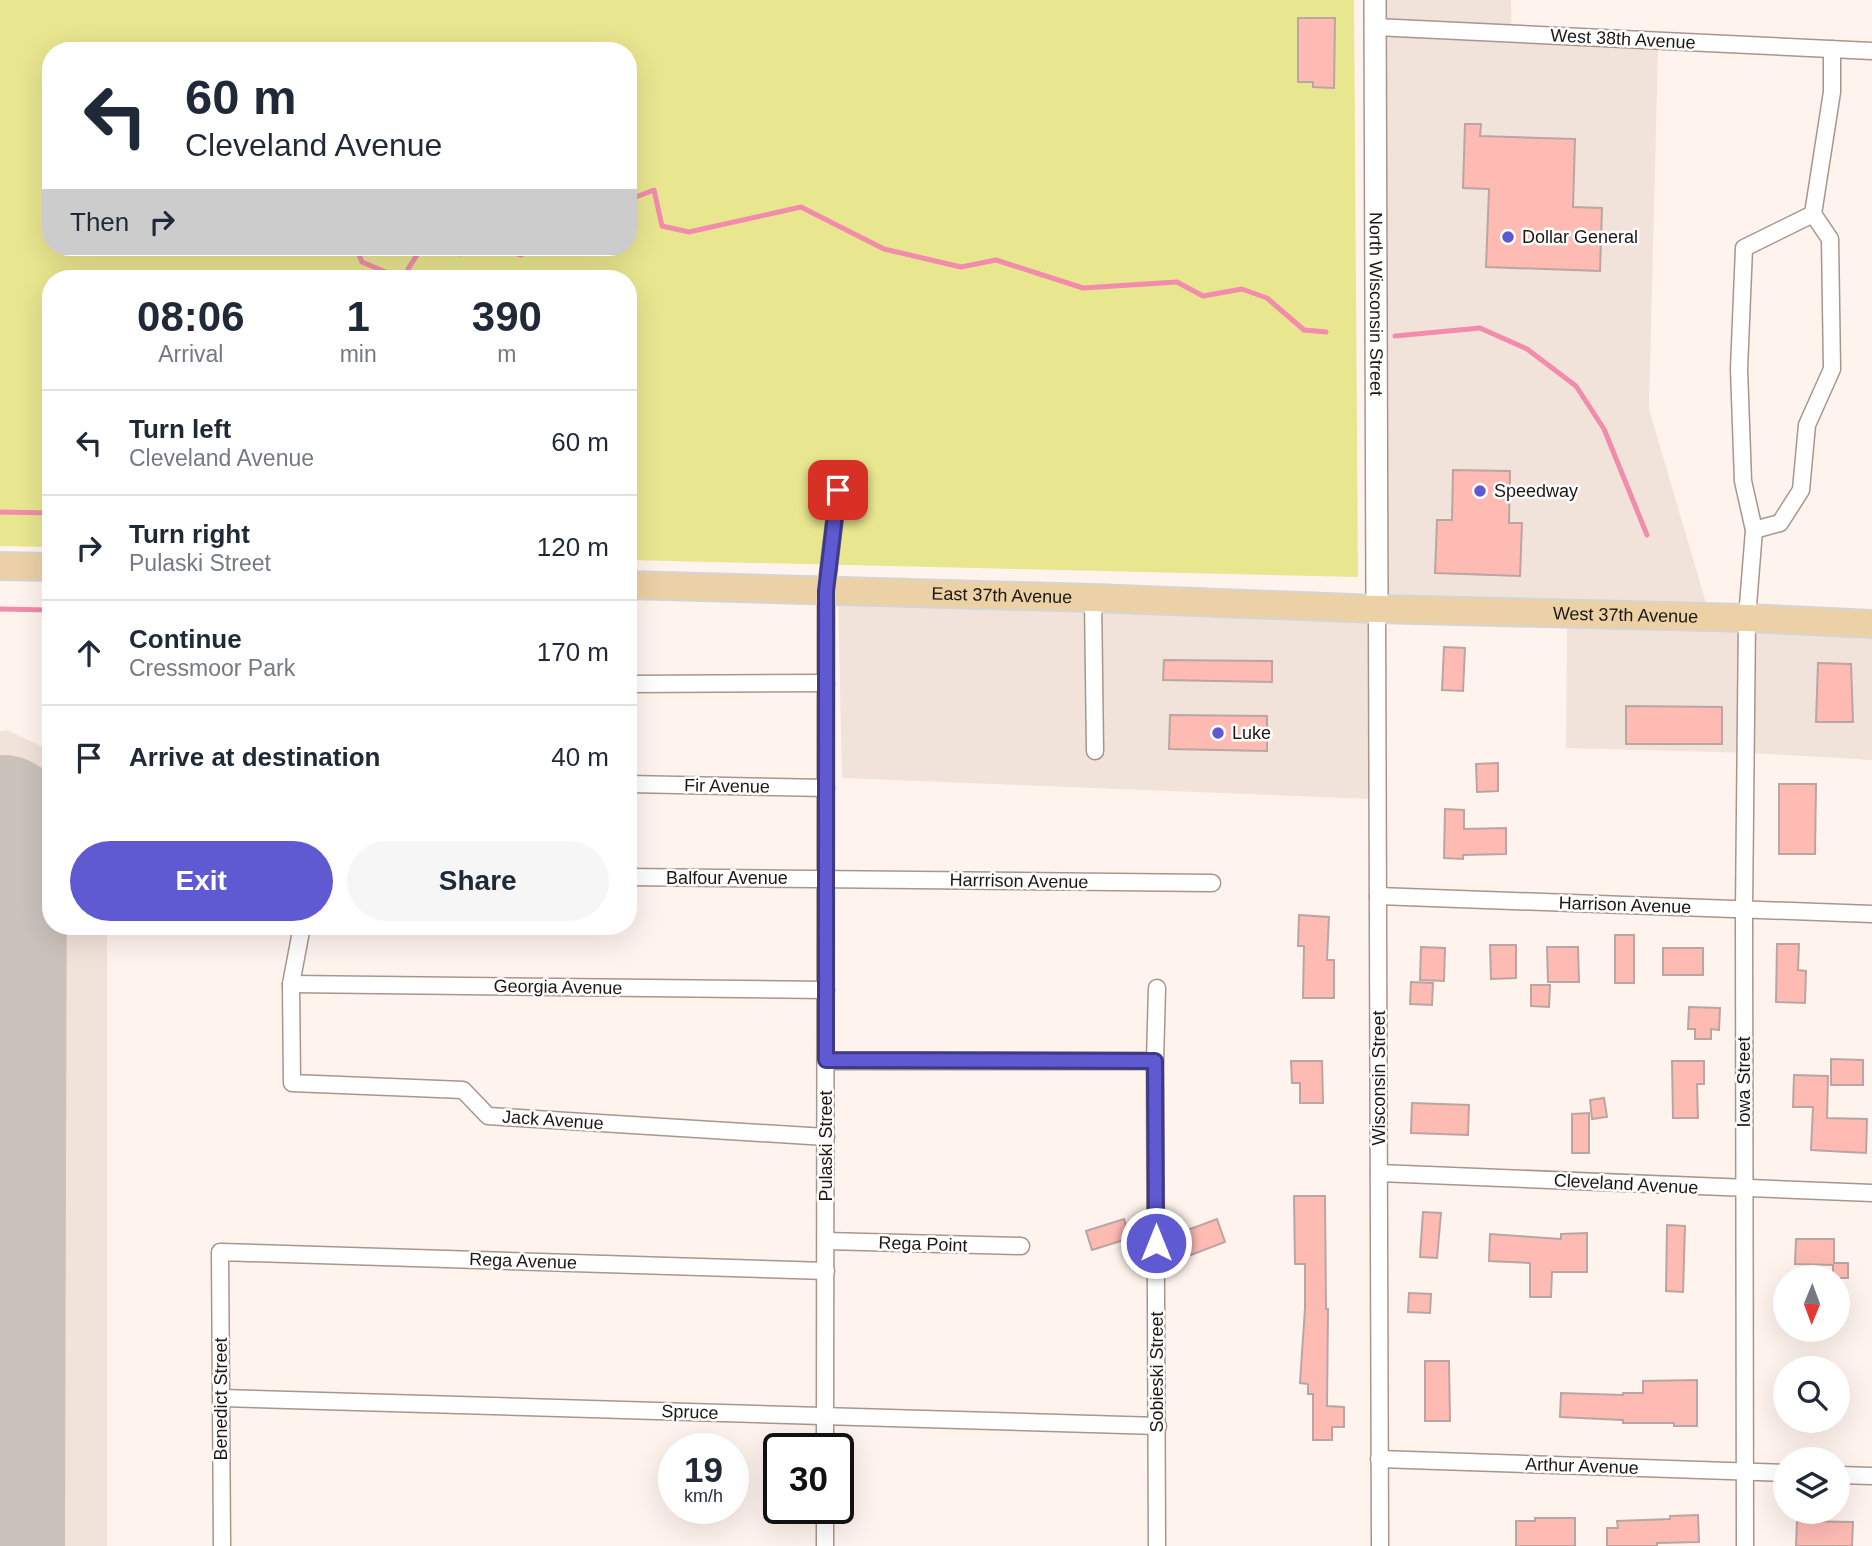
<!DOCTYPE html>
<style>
body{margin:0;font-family:Helvetica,sans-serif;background:#f6f6f7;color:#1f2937;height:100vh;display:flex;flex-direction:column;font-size:26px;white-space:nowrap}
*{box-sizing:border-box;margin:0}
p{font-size:23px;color:#747a83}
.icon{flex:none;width:38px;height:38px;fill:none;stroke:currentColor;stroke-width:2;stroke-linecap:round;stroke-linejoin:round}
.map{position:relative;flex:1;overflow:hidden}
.details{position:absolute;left:42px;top:270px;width:595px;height:665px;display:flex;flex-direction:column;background:#fff;border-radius:28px;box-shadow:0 7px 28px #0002}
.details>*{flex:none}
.top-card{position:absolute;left:42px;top:42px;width:595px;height:214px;border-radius:28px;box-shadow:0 7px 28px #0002;background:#fff;color:#1f2937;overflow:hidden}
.needle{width:46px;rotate:181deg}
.tools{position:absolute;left:1773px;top:1265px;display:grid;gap:14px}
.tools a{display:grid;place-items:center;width:77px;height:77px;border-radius:50%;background:#fff;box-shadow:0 7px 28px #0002;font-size:35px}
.speed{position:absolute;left:658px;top:1433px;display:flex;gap:14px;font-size:35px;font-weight:700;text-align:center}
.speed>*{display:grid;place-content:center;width:91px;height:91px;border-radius:50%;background:#fff;box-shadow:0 7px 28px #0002;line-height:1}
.speed small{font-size:18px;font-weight:400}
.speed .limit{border:4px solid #111;border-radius:10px;background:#fff;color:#111}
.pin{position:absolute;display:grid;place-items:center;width:60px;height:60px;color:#fff;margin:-30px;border-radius:14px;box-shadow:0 4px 10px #0006}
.me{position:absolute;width:77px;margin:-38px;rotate:0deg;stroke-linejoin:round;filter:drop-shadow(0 0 5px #0008)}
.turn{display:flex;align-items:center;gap:24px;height:147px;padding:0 28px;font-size:32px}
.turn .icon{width:91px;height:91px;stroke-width:2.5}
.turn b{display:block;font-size:49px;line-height:60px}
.then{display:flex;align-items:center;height:66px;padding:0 28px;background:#0003;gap:14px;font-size:26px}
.eta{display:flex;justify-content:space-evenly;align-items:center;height:119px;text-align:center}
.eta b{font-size:42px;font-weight:700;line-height:49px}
.button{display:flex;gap:14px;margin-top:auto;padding:14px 28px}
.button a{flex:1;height:80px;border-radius:42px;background:#5f5ad2;color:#fff;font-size:28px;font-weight:700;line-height:80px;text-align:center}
.button a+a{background:#f6f6f7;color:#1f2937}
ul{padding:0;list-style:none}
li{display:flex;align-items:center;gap:21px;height:105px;padding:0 28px;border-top:2px solid #e0e1e3}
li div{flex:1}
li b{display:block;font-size:26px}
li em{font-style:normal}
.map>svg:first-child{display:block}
</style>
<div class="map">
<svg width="1872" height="1546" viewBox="0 0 1872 1546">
<rect width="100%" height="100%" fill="#fff4ed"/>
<g fill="#f2e3da">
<path d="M1380 0H1511L1512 42 1658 50 1649 409 1707 606 1384 603Z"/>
<path d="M838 596 1371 615 1372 799 842 778Z"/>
<path d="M1567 620 1872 629V760L1751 753 1566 748Z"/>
<path d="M7 730 51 751V926H107V1546H0V731Z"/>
</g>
<path fill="#e8e68f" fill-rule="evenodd" d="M0 0H1354L1358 577 628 560V278H51V547L0 546ZM51 51H628V247H51Z"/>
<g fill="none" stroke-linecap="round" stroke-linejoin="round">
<g stroke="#f28bac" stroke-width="5">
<path d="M628 200 654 190 662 226 689 232 801 207 884 249 961 267 996 260 1083 288 1177 282 1203 296 1242 289 1267 298 1304 330 1326 332"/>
<path d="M351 247 356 248 362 262 393 275 395 278"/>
<path d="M450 247 459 254 475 247"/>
<path d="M495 247 521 255 534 247"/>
<path d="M410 278 408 269 422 247"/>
<path d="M1395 336 1480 328 1527 349 1576 386 1604 429 1647 535"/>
<path d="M0 512 51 513"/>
<path d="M0 609 51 610"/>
</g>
<path stroke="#ccc2bc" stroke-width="51" d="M0 1207H2"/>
<path stroke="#ccc2bc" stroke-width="128" d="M1 1546 3 819"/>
</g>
<g fill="#fdbbb3" stroke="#bba5a2" stroke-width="2">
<path d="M1298 18H1335L1334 88 1313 87V82H1298Z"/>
<path d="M1465 124H1481L1480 136 1575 139 1573 207 1602 208 1600 271 1486 267 1489 189 1463 188Z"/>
<path d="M1453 470 1510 471 1509 523H1522L1520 576 1435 573 1437 520H1452Z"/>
<path d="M1444 647 1465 648 1463 691 1442 690Z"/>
<path d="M1164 660 1272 661V682L1163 680Z"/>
<path d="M1818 663 1851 664 1853 722H1816Z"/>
<path d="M1626 706 1722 707V744H1626Z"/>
<path d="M1170 715 1267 716V751L1169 749Z"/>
<path d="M1498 763V791L1477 792 1476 764Z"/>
<path d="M1779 784H1816L1815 854H1779Z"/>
<path d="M1445 809 1464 810V829L1506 828V854L1463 855V859L1444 858Z"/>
<path d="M1299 915 1329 917 1327 960H1334V998H1303L1304 946H1298Z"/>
<rect x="1615" y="935" width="19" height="48"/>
<path d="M1777 944H1799L1798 970 1806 971 1805 1003 1776 1002Z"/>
<path d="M1490 945H1516V978L1491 979Z"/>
<path d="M1421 947 1445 948 1444 981 1420 980Z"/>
<path d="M1547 947H1578L1579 982H1548Z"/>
<rect x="1663" y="948" width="40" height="27"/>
<path d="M1411 982 1433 983 1432 1005 1410 1004Z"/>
<path d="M1531 985H1550L1549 1007 1531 1006Z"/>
<path d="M1689 1007 1720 1008 1719 1030 1711 1029V1039H1695V1029H1688Z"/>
<path d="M1831 1059 1863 1060V1085H1831Z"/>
<path d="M1291 1061H1322L1323 1103H1300V1083H1292Z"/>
<path d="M1672 1061H1704V1084H1697L1698 1118H1673Z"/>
<path d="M1794 1075 1828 1076 1827 1118 1867 1119 1866 1153 1811 1150 1813 1107H1793Z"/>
<path d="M1604 1098 1607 1117 1592 1119 1590 1100Z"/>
<path d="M1412 1103 1469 1105 1468 1135 1411 1133Z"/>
<path d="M1589 1113V1153H1572V1114Z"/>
<path d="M1294 1196H1325L1326 1309H1328L1327 1406 1344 1407V1427H1332V1440H1313V1394H1308V1384L1300 1383 1305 1308V1264H1295Z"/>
<path d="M1423 1212 1441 1213 1437 1258 1420 1257Z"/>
<path d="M1124 1219 1130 1238 1092 1250 1086 1231Z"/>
<path d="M1217 1219 1225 1242 1191 1255 1182 1232Z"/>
<path d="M1667 1225 1685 1226 1683 1292 1666 1291Z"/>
<path d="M1587 1233V1272H1552L1551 1297H1530V1263L1489 1261 1490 1234 1561 1239V1234Z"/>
<path d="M1796 1239H1834V1263H1848V1278H1833V1265L1795 1264Z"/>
<path d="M1409 1293 1431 1294 1430 1313 1408 1312Z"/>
<path d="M1425 1361H1449L1450 1421H1425Z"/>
<path d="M1697 1380V1426H1674V1423H1623V1420L1560 1417 1561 1393 1623 1395V1393H1643V1381Z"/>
<path d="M1698 1515 1699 1542 1657 1543V1546H1607V1528H1618L1617 1521 1670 1519V1516Z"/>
<path d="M1535 1518H1575V1546H1516V1521H1535Z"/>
<path d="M1797 1521 1853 1522 1852 1546H1796Z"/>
</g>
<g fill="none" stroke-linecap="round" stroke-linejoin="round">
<g stroke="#a7968c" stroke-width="19">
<g id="minor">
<path d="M1375 27 1872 51"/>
<path d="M1754 530 1780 523 1801 490 1807 425 1832 369 1830 239 1813 214"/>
<path d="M1093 598 1095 751"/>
<path d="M1377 609 1380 1546"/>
<path d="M628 684 826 683"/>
<path d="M628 784 826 788"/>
<path d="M628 877 1212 883"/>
<path d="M1378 896 1872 914"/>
<path d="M302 926 291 984 292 1083 463 1090 488 1116 826 1137"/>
<path d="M291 984 826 990"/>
<path d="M826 1061H1155"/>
<path d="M1379 1173 1872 1193"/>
<path d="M826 1241 1021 1246"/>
<path d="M222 1398 1158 1426"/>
<path d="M825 1449 826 591 838 490"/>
<path d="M1379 1459 1785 1473"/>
<path d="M1838 1475 1872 1476"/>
<path d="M825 1508V1546"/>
<path d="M222 1546 220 1252 826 1271"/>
<path d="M1157 1546 1155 1061 1157 988"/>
<path d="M1745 1546 1744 909 1747 618 1754 530 1743 481 1739 369 1744 248 1813 214 1832 92V49"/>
</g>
</g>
<g stroke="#a7968c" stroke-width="24">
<g id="tertiary">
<path id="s1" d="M1375 0 1377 609"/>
</g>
</g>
<g stroke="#d6d5d5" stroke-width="30">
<g id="primary">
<path d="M0 566 51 567"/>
<path id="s2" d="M628 585 1093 598 1377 609 1747 618 1872 624"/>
</g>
</g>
<use href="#minor" stroke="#fff" stroke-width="16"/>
<use href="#tertiary" stroke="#fff" stroke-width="21"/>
<use href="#primary" stroke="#ebd1a5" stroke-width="26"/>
</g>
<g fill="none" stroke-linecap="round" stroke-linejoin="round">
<g stroke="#3e3a88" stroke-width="18">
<path id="route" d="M838 490 826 591V1060L1155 1061 1156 1243"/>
</g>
<use href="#route" stroke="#5f5ad2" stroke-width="12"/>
</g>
<g fill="#5f5ad2" stroke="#fff" stroke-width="2.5">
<circle cx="1508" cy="237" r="7"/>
<circle cx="1480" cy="491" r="7"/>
<circle cx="1218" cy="733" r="7"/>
</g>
<g text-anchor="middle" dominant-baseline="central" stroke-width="5" stroke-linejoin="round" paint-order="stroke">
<g font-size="18" fill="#1e1713" stroke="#fff">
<text transform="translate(1623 39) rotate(3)">West 38th Avenue</text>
<text stroke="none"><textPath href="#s1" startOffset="304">North Wisconsin Street</textPath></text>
<text stroke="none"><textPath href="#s2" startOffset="374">East 37th Avenue</textPath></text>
<text stroke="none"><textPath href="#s2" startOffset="998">West 37th Avenue</textPath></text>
<text transform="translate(727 786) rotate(1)">Fir Avenue</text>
<text x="727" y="878">Balfour Avenue</text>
<text transform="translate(1019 881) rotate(1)">Harrrison Avenue</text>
<text transform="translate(1625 905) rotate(2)">Harrison Avenue</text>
<text transform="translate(558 987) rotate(1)">Georgia Avenue</text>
<text transform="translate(1379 1078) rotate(-90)">Wisconsin Street</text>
<text transform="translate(1744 1082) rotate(-90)">Iowa Street</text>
<text transform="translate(553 1120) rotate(4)">Jack Avenue</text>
<text transform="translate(826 1146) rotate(-90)">Pulaski Street</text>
<text transform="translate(1626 1184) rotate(3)">Cleveland Avenue</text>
<text transform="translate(923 1244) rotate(2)">Rega Point</text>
<text transform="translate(523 1261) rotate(2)">Rega Avenue</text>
<text transform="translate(1157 1372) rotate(-90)">Sobieski Street</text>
<text transform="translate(221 1399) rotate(-90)">Benedict Street</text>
<text transform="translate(690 1412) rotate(2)">Spruce</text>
<text transform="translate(1582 1466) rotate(2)">Arthur Avenue</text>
</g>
<g font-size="18" fill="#1e1713" stroke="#fff" text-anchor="start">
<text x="1522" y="237">Dollar General</text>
<text x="1494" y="491">Speedway</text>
<text x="1232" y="733">Luke</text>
</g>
</g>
</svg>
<div class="tools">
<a><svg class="needle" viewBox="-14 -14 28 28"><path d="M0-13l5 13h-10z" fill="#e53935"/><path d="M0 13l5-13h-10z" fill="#747a83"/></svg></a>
<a><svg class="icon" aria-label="search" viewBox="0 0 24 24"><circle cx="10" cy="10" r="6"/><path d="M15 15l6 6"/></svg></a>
<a><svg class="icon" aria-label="layers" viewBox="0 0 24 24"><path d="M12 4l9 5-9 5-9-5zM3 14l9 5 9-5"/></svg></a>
</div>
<div class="speed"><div>19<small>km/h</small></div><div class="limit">30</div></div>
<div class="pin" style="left:838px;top:490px;background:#d93025"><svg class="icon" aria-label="arrive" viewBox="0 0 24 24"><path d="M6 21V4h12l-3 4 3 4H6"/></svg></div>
<svg class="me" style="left:1156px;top:1243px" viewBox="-20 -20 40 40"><circle r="17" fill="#5f5ad2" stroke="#fff" stroke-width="3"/><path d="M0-11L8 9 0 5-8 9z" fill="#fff"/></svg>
<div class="top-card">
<div class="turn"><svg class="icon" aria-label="left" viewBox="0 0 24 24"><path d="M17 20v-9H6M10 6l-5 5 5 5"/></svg><div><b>60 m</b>Cleveland Avenue</div></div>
<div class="then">Then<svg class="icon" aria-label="right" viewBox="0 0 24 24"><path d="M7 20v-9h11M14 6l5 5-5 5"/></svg></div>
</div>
<section class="details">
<div class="eta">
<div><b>08:06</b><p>Arrival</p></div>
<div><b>1</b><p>min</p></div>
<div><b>390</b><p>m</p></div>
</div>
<ul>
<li><svg class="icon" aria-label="left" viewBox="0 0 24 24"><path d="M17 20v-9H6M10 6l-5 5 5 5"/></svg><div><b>Turn left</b><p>Cleveland Avenue</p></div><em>60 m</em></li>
<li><svg class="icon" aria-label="right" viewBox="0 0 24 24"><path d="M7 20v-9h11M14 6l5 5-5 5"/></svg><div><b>Turn right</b><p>Pulaski Street</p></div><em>120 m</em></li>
<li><svg class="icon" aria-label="ahead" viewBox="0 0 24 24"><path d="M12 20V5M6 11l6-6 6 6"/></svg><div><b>Continue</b><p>Cressmoor Park</p></div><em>170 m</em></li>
<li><svg class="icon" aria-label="arrive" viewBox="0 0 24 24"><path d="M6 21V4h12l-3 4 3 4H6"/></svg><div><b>Arrive at destination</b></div><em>40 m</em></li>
</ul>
<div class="button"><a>Exit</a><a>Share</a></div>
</section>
</div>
